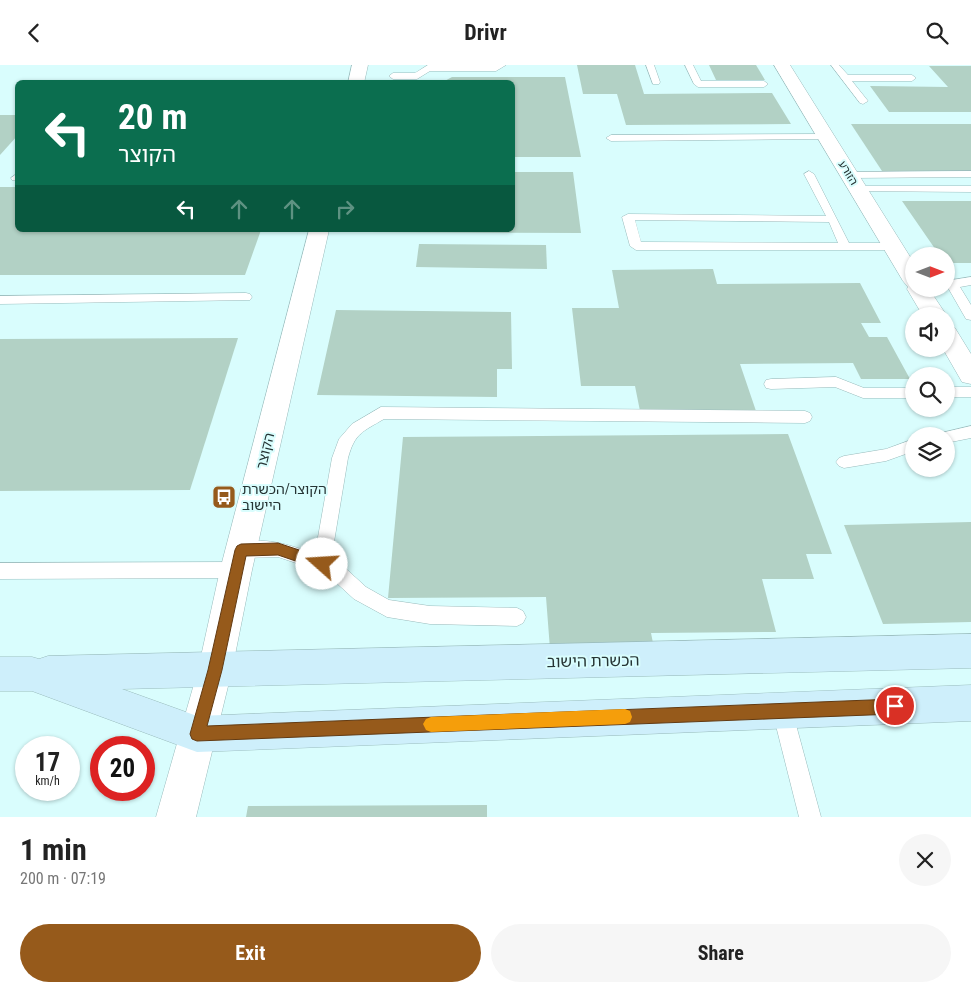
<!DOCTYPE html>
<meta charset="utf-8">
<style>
body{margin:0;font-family:"Roboto Condensed","Noto Sans Hebrew",sans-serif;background:#f6f6f6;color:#222;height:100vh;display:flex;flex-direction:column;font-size:19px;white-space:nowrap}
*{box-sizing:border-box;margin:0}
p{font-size:16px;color:#767676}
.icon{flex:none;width:28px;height:28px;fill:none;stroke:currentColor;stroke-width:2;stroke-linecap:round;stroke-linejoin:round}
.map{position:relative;height:752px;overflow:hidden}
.side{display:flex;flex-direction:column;background:#fff;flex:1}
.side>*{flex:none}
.top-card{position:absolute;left:15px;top:15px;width:500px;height:152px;border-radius:8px;box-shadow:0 1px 4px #0004;background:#0b6e4f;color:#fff;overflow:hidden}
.needle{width:32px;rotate:90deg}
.fabs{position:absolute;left:905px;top:182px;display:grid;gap:10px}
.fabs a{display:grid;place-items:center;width:50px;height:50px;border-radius:50%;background:#fff;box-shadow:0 1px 4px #0004;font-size:25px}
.speed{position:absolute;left:15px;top:671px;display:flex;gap:10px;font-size:25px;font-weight:700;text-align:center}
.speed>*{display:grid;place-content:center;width:65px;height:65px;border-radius:50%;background:#fff;box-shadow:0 1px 4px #0004;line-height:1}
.speed small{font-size:12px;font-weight:400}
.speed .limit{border:8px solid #d22;background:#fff;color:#111}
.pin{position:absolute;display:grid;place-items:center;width:42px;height:42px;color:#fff;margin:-21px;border:2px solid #fff;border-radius:50%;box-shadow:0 1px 5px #0007}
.me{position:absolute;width:55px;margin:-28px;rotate:289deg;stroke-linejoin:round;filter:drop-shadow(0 0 4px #0008)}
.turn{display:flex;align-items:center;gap:18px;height:105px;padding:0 20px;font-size:22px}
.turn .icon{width:65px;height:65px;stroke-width:2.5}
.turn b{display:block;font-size:35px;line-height:42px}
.lanes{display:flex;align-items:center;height:48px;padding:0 20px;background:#0003;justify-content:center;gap:25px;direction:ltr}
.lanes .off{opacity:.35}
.round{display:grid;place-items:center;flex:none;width:52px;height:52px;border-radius:26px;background:#f6f6f6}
.head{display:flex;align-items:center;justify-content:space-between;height:85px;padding:0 20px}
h1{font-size:30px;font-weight:700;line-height:38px}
.primary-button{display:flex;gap:10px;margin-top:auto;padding:10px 20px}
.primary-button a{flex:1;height:58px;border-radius:30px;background:#965a1b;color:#fff;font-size:20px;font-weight:700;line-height:58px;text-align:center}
.primary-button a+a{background:#f6f6f6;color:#222}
header{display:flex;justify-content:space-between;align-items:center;height:65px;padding:0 20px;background:#fff;font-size:22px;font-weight:700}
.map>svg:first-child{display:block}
</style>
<header><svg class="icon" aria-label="back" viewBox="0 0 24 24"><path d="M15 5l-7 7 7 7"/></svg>Drivr<svg class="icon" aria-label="search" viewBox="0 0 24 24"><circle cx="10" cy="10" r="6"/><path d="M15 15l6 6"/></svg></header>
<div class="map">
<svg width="971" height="752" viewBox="0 0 971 752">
<rect width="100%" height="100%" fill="#d9fdfd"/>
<g fill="#b2d1c5">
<path d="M577 0H635L644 29 772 28 791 59 626 60 617 29H583Z"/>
<path d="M709 0H756L765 15H716Z"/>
<path d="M929 1H971V47H889L870 21 948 22Z"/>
<path d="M452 12H565L581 92H512V18H441Z"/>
<path d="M0 50H18V70L0 90Z"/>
<path d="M851 59H971V106H882Z"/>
<path d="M512 107H573L581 168 368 167V165H512Z"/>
<path d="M0 122H18V165H261L245 210H0Z"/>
<path d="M902 136H971V198H946V191H940Z"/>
<path d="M419 179 546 180 547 204 416 202Z"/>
<path d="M713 204 717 219 860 218 881 258H861L869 272H887L910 314H861L853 298 740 299 756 346H640L635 321H581L572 243H619L612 205Z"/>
<path d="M336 245 511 247 512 304H497V332L317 330Z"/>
<path d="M238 273 190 425 0 426V274Z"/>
<path d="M788 369 832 489H806L814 514H762L776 567 651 568 654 583 550 584 546 532 388 533 403 372Z"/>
<path d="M971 457V557L883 559 844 460Z"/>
<path d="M487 740V752H246L248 741Z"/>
</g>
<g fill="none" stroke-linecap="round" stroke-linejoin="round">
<g stroke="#99bbbc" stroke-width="1">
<g id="lane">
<path d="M428 0H506L496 6H430L417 14H393L389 11 393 8H415Z"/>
<path d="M646 0H654L660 17 659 19H653Z"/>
<path d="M685 0H693L701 16H764L768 19 764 22H698L694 19Z"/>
<path d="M831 0H839L848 10H912L916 13 912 16H852L868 36 863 39 860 38Z"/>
<path d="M826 69 829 70V74L611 76 606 73 611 70Z"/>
<path d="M809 106 814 109 849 178H893L897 179 899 182 897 185H636L630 181 622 152 628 149 826 151 804 109ZM635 155 829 157 838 178 641 177Z"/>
<path d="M971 106V112L849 113 844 110 849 107Z"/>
<path d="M18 108V116L12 115 11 113Z"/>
<path d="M858 121H971V127L854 126 853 124 854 122Z"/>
<path d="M971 212V220L960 222 971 240V255L966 254 947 221 952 215Z"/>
<path d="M246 228 250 229 252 232 250 235 0 239V231Z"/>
<path d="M836 312 864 323H914V333H863L835 322 771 324 766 323 764 319 766 315 771 314Z"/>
<rect x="946" y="322" width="25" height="10"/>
<path d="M381 342 805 346 810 348 812 352 810 356 805 358 384 354C362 367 355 368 348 393L331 495 343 501 366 522 389 535 430 541 517 543 523 546 526 552 523 558 517 561 430 559 387 552 354 534 331 513 317 505 278 492 241 493 235 490 233 485 235 480C262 470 290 480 315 489L332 393 339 374 352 359Z"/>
<path d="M971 361V373L946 378V371H939L941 368Z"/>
<path d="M914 374V386L886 396 844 403 839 401 836 397 839 393 844 391 886 384Z"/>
<path d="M236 497 242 499 245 505 242 511 236 513 0 514V498Z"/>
<path d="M782 635 789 638 792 645 821 752H799L772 645 775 638Z"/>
</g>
</g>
<g stroke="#99bbbc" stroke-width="1">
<g id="street">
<path d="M352 0H368L364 18H348Z"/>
<path d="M774 0H790L914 198V224H929L947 251 946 252 923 251 907 224 908 222 903 216Z"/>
<path d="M309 165H329L252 505 232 605 196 752H156L198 605 220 505Z"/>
<path d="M946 261 955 263 971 289V319L962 317 943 284H946Z"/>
</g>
</g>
<g stroke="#99bbbc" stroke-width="1">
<path id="secondary" d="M971 569V603L122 624 197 651 971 620V656L197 687 32 626H0V592H32L39 594 48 591Z"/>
</g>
<use href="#lane" fill="#fff" fill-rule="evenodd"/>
<use href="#street" fill="#fff" fill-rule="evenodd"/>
<use href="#secondary" fill="#ceeffb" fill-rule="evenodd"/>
</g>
<path fill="#965a1b" stroke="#623a12" d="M278 478 326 494 328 499 326 503 322 505 278 490 246 491 222 605 207 661 895 634 901 636 903 641 901 646 895 649 197 676 192 674 190 669 208 605 235 485 237 481 241 479Z"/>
<path fill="#f59e0b" d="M625 644 630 646 632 652 630 657 625 659 431 667 426 665 423 659 426 654 431 652Z"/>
<defs>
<g id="bus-square" transform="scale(1.25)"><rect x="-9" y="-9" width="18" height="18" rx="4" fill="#965a1b" stroke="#d9fdfd"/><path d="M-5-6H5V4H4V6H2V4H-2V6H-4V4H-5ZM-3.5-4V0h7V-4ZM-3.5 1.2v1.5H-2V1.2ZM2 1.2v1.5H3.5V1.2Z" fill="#fff"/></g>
</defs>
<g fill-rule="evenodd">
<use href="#bus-square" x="224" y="432"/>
</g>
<g text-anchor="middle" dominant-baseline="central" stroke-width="4" stroke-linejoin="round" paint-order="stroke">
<g font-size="11" fill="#263434" stroke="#d9fdfd">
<text transform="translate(848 108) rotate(59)">הזורע</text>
</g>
<g font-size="14" fill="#263434" stroke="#d9fdfd">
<text transform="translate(265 386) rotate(-76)">הקוצר</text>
</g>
<g font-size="14" fill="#263434" stroke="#d9fdfd" text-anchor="start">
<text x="242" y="424">הקוצר/הכשרת<tspan x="242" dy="16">היישוב</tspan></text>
</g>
<g font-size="16" fill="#263434" stroke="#d9fdfd">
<text transform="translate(593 596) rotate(-1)">הכשרת הישוב</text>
</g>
</g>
</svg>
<div class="fabs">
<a><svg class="needle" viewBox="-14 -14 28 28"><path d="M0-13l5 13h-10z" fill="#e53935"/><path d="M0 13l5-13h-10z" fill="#767676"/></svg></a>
<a><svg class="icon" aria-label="sound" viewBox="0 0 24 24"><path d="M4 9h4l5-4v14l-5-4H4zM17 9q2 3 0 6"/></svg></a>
<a><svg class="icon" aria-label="search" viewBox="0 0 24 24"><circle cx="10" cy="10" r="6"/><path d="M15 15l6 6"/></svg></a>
<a><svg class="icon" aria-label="layers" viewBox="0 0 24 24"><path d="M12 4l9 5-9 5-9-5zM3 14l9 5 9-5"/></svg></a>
</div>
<div class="speed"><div>17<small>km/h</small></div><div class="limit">20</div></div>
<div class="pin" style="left:895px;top:641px;background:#d93025"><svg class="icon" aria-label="arrive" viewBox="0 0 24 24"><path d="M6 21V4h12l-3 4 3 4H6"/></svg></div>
<svg class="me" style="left:322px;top:499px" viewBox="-20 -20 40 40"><circle r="19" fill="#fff"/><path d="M0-13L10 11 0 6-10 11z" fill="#965a1b"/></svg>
<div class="top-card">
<div class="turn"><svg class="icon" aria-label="left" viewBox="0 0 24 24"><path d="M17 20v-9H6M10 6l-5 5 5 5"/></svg><div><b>20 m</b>הקוצר</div></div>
<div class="lanes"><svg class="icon" aria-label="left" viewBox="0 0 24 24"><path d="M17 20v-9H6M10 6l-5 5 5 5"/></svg><svg class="icon off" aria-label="ahead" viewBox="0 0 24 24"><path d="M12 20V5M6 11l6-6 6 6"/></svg><svg class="icon off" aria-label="ahead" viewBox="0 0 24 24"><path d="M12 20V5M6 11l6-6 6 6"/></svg><svg class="icon off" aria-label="right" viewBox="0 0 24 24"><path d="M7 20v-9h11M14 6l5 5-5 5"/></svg></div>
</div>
</div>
<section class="side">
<div class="head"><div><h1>1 min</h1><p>200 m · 07:19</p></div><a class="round"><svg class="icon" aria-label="close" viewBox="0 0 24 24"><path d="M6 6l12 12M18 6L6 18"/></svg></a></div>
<div class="primary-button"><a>Exit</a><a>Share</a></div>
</section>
